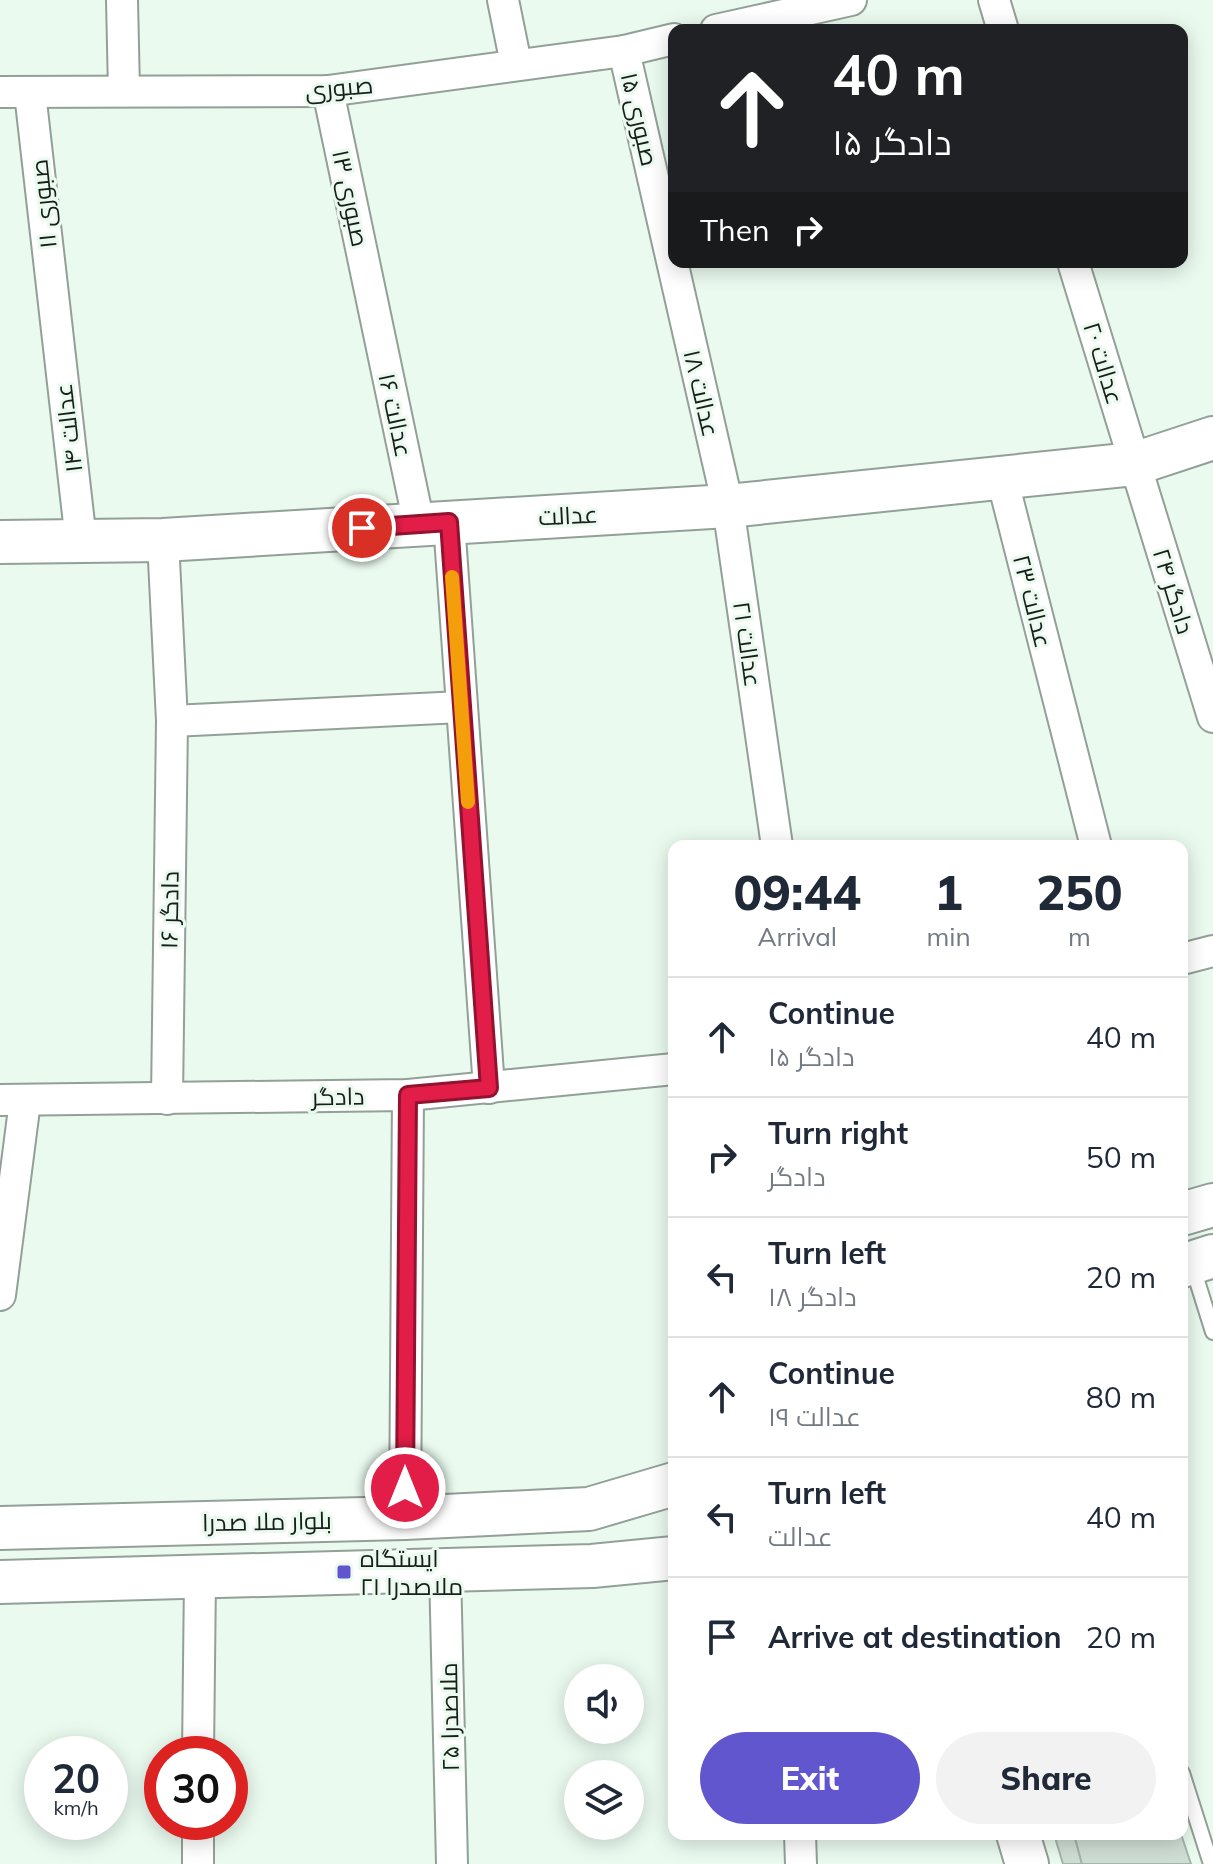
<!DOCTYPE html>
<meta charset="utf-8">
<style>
body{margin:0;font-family:Mulish,Cairo,sans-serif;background:#f2f2f3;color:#1f2937;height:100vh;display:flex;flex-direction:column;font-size:30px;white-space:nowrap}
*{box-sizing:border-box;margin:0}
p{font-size:26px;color:#747a83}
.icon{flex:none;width:44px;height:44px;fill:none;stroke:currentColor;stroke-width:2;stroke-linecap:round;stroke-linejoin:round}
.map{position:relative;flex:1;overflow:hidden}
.sheet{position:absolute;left:668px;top:840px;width:520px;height:1000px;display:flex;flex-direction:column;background:#fff;border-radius:16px;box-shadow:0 4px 20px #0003}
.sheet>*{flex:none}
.banner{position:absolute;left:668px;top:24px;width:520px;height:244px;border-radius:16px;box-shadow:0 4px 20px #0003;background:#202124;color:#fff;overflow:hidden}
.tools{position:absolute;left:564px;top:1664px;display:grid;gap:16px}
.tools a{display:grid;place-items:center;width:80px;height:80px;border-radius:50%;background:#fff;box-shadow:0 4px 20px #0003;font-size:40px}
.speed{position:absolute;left:24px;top:1736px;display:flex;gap:16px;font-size:40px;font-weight:700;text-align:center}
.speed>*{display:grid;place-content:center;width:104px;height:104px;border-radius:50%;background:#fff;box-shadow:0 4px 20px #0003;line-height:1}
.speed small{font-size:20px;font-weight:400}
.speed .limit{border:12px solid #d22;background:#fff;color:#111}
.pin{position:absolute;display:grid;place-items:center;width:68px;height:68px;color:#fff;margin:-34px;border:4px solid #fff;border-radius:50%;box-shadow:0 2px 8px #0007}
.me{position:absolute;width:88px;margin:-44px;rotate:0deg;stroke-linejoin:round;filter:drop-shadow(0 0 6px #0008)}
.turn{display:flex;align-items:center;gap:28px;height:168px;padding:0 32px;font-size:36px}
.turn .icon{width:104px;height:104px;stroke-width:2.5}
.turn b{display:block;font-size:56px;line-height:68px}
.then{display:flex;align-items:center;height:76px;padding:0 32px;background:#0003;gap:16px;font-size:30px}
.eta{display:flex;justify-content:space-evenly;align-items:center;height:136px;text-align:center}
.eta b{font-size:48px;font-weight:800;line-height:56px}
.button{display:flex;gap:16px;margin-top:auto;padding:16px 32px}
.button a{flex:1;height:92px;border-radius:48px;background:#6256cf;color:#fff;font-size:32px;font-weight:800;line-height:92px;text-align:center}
.button a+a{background:#f2f2f3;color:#1f2937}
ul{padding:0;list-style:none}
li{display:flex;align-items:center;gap:24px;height:120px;padding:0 32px;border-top:2px solid #e0e1e3}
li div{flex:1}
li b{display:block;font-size:30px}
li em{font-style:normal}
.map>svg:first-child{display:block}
</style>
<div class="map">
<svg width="1213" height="1864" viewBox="0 0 1213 1864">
<rect width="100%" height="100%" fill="#eafaef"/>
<g fill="#cfded4" stroke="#a6b5ab" stroke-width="2">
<path d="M1054 1834H1074L1082 1864H1063Z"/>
<path d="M1074 1834H1181L1191 1864H1082Z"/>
</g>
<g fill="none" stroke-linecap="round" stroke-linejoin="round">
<g stroke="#92a097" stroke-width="18">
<g id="lane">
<path d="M1193 1268 1213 1332"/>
<path d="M1182 1773 1211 1864"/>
</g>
</g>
<g stroke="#92a097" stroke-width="34">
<g id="street">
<path d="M122 0 124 91"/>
<path d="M503 0 516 64"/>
<path d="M994 0 1003 30"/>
<path d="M716 30 851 0"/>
<path d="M624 51 728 506 777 846"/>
<path d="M328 91 419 524"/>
<path d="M0 92 328 91 624 51 674 39"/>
<path d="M30 93 81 541"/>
<path d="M1073 262 1213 717"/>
<path d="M1002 478 1096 846"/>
<path d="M449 522 489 1088"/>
<path d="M163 540 172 721 167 1099"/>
<path d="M172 721 461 707"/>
<path d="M1182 959 1213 951"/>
<path d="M0 1100 408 1095 674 1069"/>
<path d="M0 1295 25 1101"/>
<path d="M405 1518 408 1095"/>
<path d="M445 1570 452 1864"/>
<path d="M198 1754 200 1577"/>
<path d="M800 1834 801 1864"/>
<path d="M198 1864V1822"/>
</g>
</g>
<g stroke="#92a097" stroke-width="46">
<g id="secondary">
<path d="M0 542 163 540 728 506 1134 464 1213 438"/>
<path d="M1182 1214 1213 1205"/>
<path d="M1182 1266 1213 1256"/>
<path d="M0 1528 405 1518 589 1509 674 1484"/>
<path d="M0 1582 592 1566 674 1558"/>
<path d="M1018 1834 1027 1864"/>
</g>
</g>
<use href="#lane" stroke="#fff" stroke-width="14"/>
<use href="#street" stroke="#fff" stroke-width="30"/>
<use href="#secondary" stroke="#fff" stroke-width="42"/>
</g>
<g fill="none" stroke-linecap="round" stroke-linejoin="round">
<g stroke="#92132f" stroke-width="20">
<path id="route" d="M362 528 449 522 489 1088 408 1095 405 1488"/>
</g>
<use href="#route" stroke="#e11d48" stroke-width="14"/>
<path stroke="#f59e0b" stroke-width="14" d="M452 577 468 802"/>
</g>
<rect fill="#6256cf" stroke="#eafaef" stroke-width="3" x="336" y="1564" width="16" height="16" rx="4"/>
<g text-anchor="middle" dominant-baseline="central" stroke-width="6" stroke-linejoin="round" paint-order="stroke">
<g font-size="24" fill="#191e1b" stroke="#eafaef">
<text transform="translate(339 87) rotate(-5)">صبوری</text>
<text transform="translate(640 119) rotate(77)">صبوری ۱۵</text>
<text transform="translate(351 198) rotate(78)">صبوری ۱۳</text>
<text transform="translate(43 204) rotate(-96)">صبوری ۱۱</text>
<text transform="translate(1104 363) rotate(73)">عدالت ۲۰</text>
<text transform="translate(702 393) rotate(77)">عدالت ۱۸</text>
<text transform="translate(396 415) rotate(78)">عدالت ۱۶</text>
<text transform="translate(68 428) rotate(-97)">عدالت ۱۴</text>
<text transform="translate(568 515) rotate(-3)">عدالت</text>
<text transform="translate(1174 591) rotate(73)">دادگر ۲۴</text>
<text transform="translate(1033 601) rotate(76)">عدالت ۲۳</text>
<text transform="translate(748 644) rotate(82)">عدالت ۲۱</text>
<text transform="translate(169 910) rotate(-89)">دادگر ۱۶</text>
<text transform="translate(338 1096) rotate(-1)">دادگر</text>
<text transform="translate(267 1521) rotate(-1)">بلوار ملا صدرا</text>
<text transform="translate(449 1717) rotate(-91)">ملاصدرا ۲۵</text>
</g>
<g font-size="24" fill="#191e1b" stroke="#eafaef" text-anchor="start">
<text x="360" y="1558">ایستگاه<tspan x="360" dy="28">ملاصدرا ۲۱</tspan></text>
</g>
</g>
</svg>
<div class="tools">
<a><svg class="icon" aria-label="sound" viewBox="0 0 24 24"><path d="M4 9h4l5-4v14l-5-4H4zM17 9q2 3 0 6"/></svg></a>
<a><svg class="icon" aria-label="layers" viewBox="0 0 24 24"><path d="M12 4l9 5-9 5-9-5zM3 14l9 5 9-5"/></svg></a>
</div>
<div class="speed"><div>20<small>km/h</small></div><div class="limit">30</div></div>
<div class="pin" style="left:362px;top:528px;background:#d93025"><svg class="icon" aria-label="arrive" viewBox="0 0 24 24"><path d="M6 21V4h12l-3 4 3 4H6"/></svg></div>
<svg class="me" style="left:405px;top:1488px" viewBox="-20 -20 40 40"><circle r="17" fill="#e11d48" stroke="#fff" stroke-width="3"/><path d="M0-11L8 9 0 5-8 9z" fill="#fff"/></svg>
<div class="banner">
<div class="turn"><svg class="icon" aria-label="ahead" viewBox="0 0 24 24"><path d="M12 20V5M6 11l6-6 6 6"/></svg><div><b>40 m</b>دادگر ۱۵</div></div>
<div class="then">Then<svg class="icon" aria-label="right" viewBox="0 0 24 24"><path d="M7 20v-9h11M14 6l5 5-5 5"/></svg></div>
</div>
<section class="sheet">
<div class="eta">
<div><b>09:44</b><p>Arrival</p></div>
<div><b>1</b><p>min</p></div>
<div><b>250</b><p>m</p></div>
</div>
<ul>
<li><svg class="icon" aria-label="ahead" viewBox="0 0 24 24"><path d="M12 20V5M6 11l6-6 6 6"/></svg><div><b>Continue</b><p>دادگر ۱۵</p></div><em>40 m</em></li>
<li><svg class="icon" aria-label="right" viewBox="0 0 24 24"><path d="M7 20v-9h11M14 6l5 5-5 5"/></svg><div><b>Turn right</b><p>دادگر</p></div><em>50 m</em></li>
<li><svg class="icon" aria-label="left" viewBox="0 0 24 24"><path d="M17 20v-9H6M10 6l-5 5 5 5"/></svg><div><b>Turn left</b><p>دادگر ۱۸</p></div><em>20 m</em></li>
<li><svg class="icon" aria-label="ahead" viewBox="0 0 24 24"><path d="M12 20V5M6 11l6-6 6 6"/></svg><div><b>Continue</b><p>عدالت ۱۹</p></div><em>80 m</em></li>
<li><svg class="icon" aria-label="left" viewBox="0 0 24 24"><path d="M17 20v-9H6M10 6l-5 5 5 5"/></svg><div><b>Turn left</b><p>عدالت</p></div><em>40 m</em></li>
<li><svg class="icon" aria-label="arrive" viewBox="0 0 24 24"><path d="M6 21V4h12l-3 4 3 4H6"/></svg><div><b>Arrive at destination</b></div><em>20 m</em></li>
</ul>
<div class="button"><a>Exit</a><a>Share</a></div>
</section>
</div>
